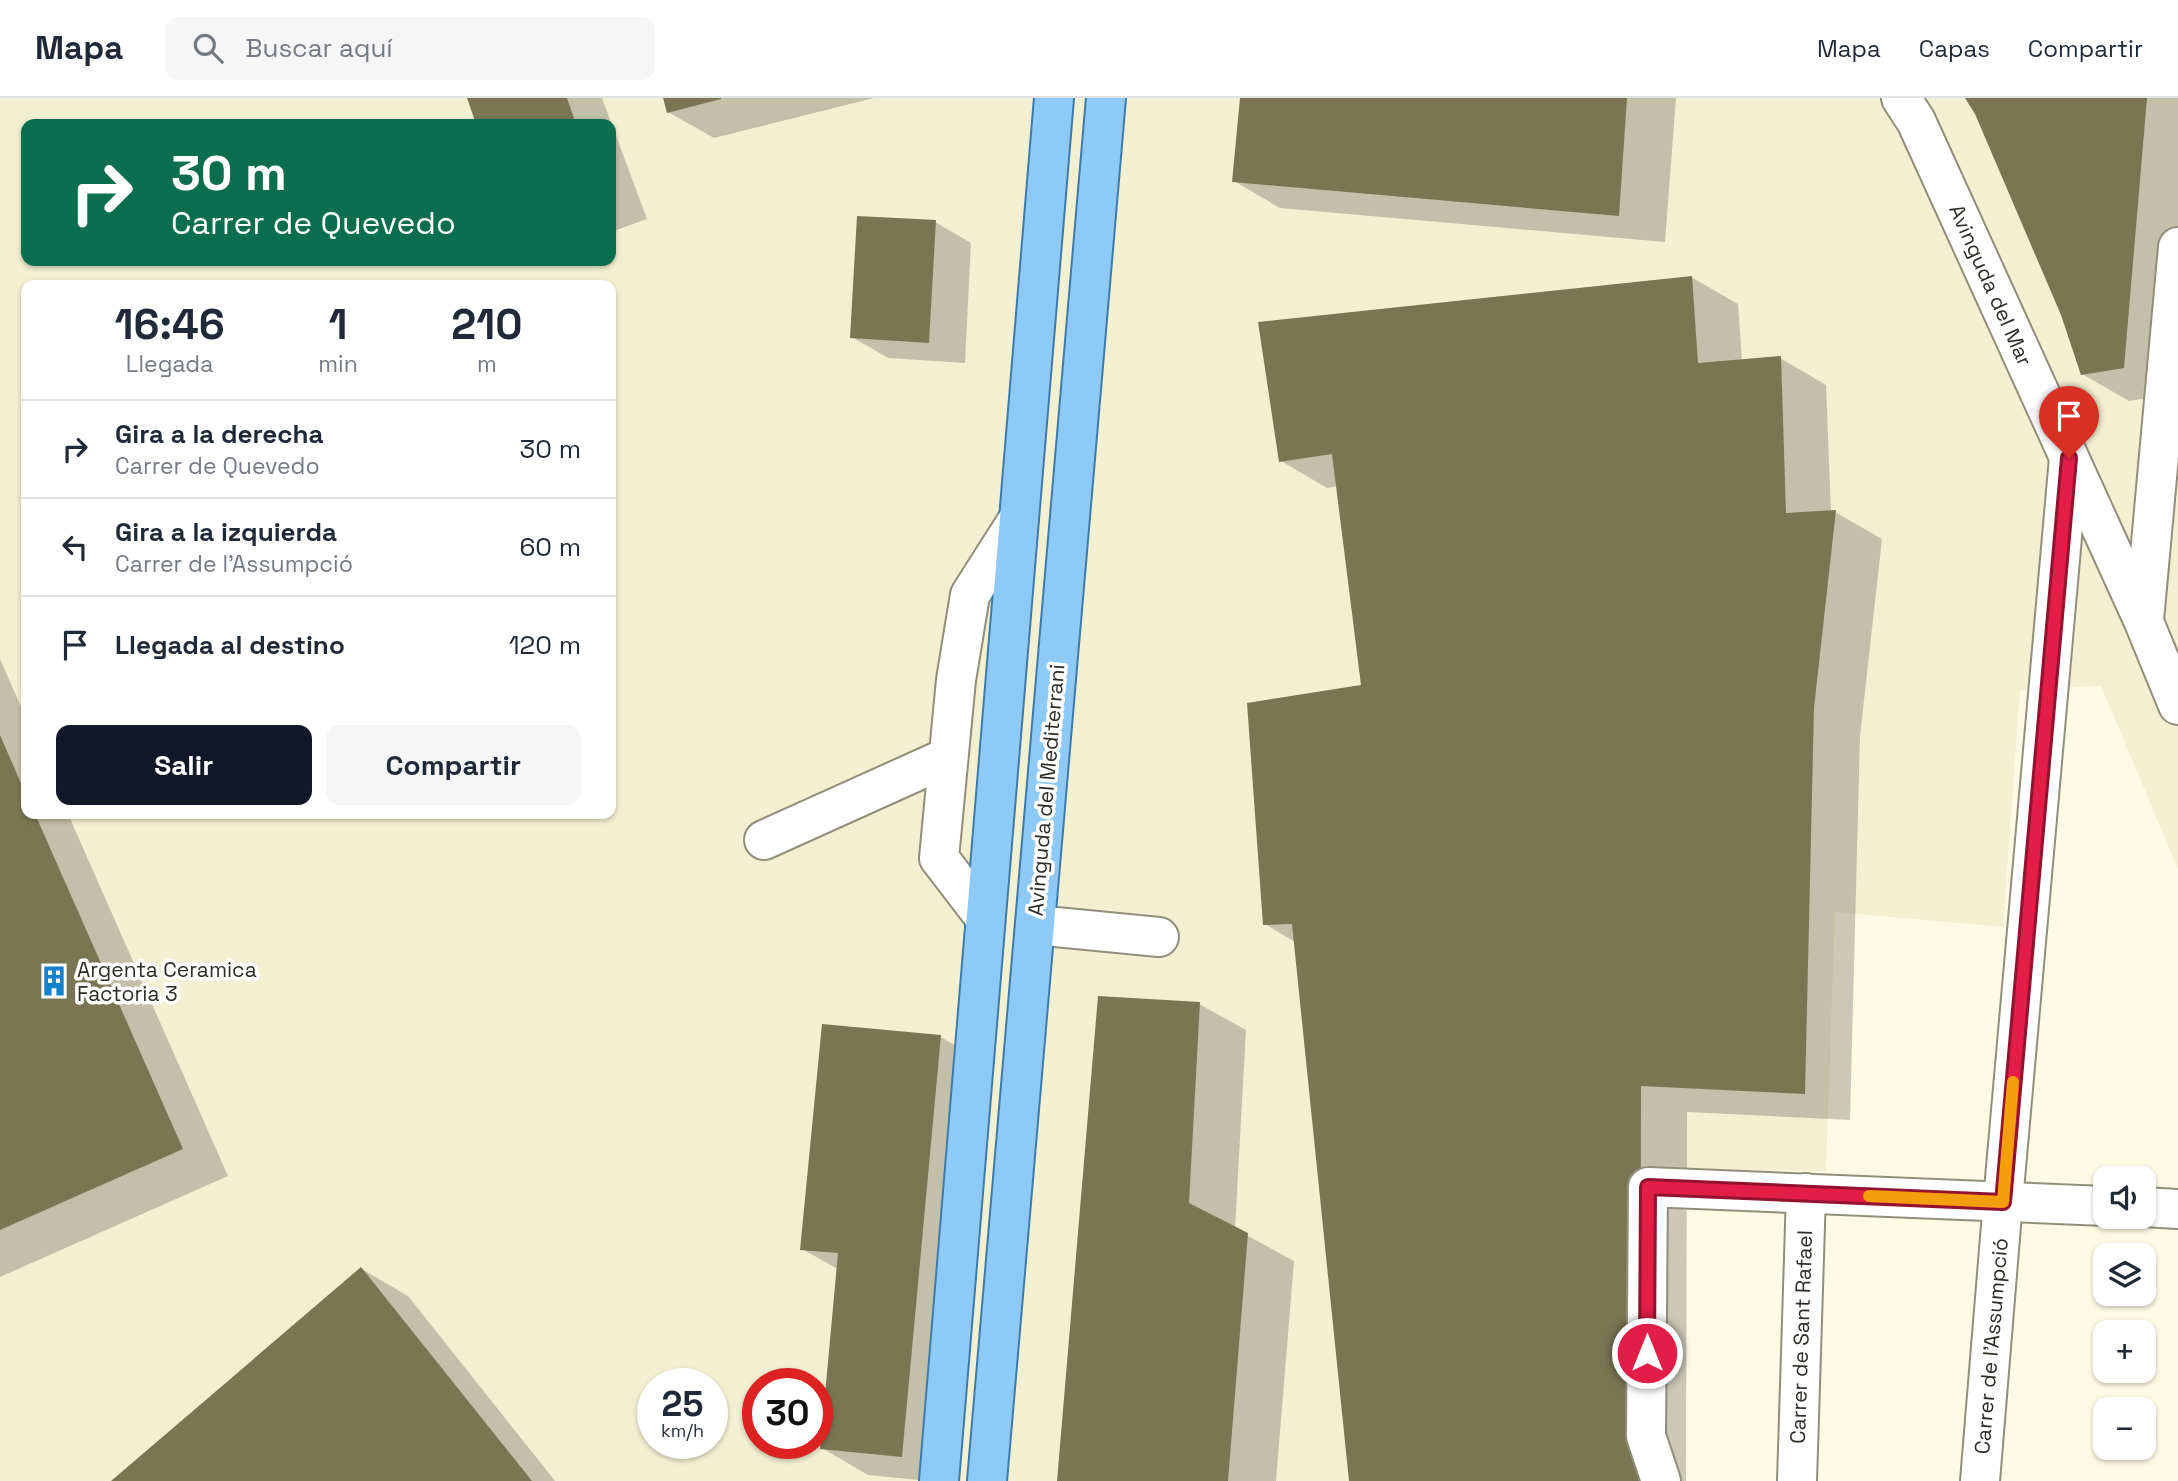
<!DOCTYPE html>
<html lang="es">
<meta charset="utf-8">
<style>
body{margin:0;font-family:"Space Grotesk",sans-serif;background:#f6f6f7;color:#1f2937;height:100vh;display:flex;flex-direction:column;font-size:26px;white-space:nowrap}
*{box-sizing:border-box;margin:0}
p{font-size:23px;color:#747a83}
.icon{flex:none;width:38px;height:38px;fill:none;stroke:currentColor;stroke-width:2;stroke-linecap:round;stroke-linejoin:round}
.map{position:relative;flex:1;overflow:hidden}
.details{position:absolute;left:21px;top:182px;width:595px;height:539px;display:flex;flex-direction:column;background:#fff;border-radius:14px;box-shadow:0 2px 5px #0004}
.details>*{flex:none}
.guide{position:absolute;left:21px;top:21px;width:595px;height:147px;border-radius:14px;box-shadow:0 2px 5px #0004;background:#0b6e4f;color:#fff;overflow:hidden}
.buttons{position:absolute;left:2093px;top:1068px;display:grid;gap:14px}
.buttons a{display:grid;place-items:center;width:63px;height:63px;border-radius:14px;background:#fff;box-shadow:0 2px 5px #0004;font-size:35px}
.speed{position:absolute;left:637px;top:1270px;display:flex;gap:14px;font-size:35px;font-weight:700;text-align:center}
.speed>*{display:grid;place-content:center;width:91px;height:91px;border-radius:50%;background:#fff;box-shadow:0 2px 5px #0004;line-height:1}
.speed small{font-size:18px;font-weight:400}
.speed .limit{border:10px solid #d22;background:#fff;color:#111}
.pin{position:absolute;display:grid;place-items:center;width:60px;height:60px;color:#fff;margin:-72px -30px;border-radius:50% 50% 50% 0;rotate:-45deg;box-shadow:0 0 7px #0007}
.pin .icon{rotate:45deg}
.me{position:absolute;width:77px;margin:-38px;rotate:0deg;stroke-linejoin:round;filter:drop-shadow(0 0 5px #0008)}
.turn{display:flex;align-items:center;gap:24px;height:147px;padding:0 35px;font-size:32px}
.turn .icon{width:91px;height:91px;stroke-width:2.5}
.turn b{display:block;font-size:49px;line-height:60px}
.eta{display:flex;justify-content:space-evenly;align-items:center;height:119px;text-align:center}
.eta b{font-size:42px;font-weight:700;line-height:49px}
.primary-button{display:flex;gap:14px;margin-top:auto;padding:14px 35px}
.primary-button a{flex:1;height:80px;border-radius:14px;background:#111827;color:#fff;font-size:28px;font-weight:700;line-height:80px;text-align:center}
.primary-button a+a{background:#f6f6f7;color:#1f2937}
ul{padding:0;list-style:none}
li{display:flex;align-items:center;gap:21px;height:98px;padding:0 35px;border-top:2px solid #e0e1e3}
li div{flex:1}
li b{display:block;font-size:26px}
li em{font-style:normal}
header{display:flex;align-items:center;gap:42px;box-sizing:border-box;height:98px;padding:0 35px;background:#fff;border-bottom:2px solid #e0e1e3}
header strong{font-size:33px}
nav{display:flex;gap:38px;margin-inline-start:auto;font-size:24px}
.search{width:490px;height:63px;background:#f6f6f7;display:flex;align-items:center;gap:18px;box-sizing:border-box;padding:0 24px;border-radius:14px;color:#747a83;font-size:26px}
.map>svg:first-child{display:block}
</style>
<header>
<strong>Mapa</strong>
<div class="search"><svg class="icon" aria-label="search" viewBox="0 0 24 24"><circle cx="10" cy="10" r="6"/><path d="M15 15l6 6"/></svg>Buscar aquí</div>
<nav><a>Mapa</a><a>Capas</a><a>Compartir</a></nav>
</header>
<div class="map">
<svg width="2178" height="1383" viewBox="0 0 2178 1383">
<rect width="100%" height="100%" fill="#fefbe5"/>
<path fill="#f3f0d2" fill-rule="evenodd" d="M0 0H2178V771L2101 588 2020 592 2003 829 1835 814 1826 1073 1649 1072 1656 1332 1673 1383H0ZM26 26H611V163H26ZM26 187H611V716H26ZM653 1286H712V1346H653ZM758 1286H817V1346H758Z"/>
<g fill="#0003">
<path d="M469 0H602L647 121 611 134V26H478Z"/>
<path d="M665 0H874L714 40 668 14Z"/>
<path d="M1241 0H1676L1665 144 1280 110 1234 83Z"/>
<path d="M1967 0H2178V205L2170 296 2129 303 2082 276 2063 217 1977 15Z"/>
<path d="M935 124 971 145 965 265 888 260 852 239Z"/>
<path d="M1691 179 1738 206 1742 263 1780 260 1826 287 1831 414H1835L1882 441 1860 638 1850 1022 1687 1014 1686 1383H1351L1295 844 1265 826 1363 588 1338 388 1327 390 1281 363Z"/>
<path d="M0 561 26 620V716H68L228 1078 0 1179Z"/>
<path d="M1199 906 1246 932 1235 1131 1294 1163 1276 1383H1059Z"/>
<path d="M941 939 987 966 929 1383 868 1377 822 1350 838 1171 802 1151Z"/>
<path d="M362 1171 408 1198 555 1383H114Z"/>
</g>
<g fill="#7a7654">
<path d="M467 0H567L576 26H476Z"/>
<path d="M663 0H721V1L667 15Z"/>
<path d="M1240 0H1627L1619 118 1232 84Z"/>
<path d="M1965 0H2147L2124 270 2081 277 2061 217 1975 16Z"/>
<path d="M857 118 936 122 929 245 850 240Z"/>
<path d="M1692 178 1698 265 1781 258 1786 415 1836 412 1814 610 1805 996 1641 988 1640 1383H1349L1292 826 1263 827 1247 605 1361 587 1332 356 1279 364 1258 224Z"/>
<path d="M0 637 26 697V716H35L183 1051 0 1132Z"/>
<path d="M1098 898 1200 904 1189 1105 1248 1135 1228 1383H1057Z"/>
<path d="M822 926 941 937 902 1359 820 1351 838 1155 800 1152Z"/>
<path d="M361 1169 532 1383H111Z"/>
</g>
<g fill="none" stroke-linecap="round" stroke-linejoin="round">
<g stroke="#918f7b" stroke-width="42">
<g id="minor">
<path d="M1901 0 1916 23 2144 524 2178 607"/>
<path d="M2144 522 2178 149"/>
<path d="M764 742 948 659"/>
<path d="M985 820 939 760 956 582 970 497 1019 420"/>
<path d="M1035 827 1159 839"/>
<path d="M2144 1109 2178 1111"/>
<path d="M1661 1383 1646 1338 1648 1089 2105 1108"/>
<path d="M1797 1383 1806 1095"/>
<path d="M1980 1383 2003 1103 2069 360"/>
</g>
</g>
<g stroke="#3d7caa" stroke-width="42">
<g id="major">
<path d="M939 1383 1054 0"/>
<path d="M987 1383 1106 0"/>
</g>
</g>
<use href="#minor" stroke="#fff" stroke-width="38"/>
<use href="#major" stroke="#8fcaf7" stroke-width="38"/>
</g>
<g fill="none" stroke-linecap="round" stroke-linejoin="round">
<g stroke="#92132f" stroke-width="18">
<path id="route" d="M1647 1255 1648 1089 2003 1104 2069 360"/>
</g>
<use href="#route" stroke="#e11d48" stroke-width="12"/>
<path stroke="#f59e0b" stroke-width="12" d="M1869 1098 2003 1104 2013 984"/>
</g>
<defs>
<g id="building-bare" transform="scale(2.415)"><path d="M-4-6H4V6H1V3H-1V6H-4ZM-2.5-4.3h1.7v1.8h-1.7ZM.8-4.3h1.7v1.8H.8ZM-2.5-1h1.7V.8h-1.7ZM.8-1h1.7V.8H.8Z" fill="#1182cb" stroke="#fff" stroke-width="2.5" paint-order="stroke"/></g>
</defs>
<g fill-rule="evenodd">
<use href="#building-bare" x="54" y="883"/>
</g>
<g text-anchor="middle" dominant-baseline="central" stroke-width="7" stroke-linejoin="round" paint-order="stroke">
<g font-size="21" fill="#2e2d25" stroke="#fff">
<text transform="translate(1991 187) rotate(66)">Avinguda del Mar</text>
<text transform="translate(1046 692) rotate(-85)">Avinguda del Mediterrani</text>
<text transform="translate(1801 1239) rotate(-88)">Carrer de Sant Rafael</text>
<text transform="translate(1991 1248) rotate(-85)">Carrer de l'Assumpció</text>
</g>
<g font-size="21" fill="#2e2d25" stroke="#fff" text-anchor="start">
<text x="77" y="871">Argenta Ceramica<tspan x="77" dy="24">Factoria 3</tspan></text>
</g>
</g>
</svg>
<div class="buttons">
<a><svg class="icon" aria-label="sound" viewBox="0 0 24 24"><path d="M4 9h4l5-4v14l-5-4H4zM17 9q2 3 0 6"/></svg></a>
<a><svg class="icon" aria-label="layers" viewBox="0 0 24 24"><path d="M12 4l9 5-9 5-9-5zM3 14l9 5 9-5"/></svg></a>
<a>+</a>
<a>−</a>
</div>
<div class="speed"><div>25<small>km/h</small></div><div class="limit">30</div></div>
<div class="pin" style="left:2069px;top:360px;background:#d93025"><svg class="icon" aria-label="arrive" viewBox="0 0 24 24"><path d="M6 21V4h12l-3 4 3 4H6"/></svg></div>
<svg class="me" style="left:1647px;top:1255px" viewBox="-20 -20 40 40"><circle r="17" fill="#e11d48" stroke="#fff" stroke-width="3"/><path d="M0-11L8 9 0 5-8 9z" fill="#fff"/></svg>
<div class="guide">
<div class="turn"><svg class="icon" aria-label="right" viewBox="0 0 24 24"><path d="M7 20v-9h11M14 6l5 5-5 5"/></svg><div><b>30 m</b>Carrer de Quevedo</div></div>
</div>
<section class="details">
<div class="eta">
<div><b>16:46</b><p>Llegada</p></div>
<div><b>1</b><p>min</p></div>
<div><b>210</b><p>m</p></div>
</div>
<ul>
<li><svg class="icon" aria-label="right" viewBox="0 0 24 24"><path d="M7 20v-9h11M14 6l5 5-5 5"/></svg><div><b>Gira a la derecha</b><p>Carrer de Quevedo</p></div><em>30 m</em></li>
<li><svg class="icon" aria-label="left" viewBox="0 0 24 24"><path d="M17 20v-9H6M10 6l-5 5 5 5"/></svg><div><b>Gira a la izquierda</b><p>Carrer de l'Assumpció</p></div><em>60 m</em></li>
<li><svg class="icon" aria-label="arrive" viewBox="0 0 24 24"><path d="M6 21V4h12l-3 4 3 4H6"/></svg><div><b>Llegada al destino</b></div><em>120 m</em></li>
</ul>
<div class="primary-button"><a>Salir</a><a>Compartir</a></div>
</section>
</div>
